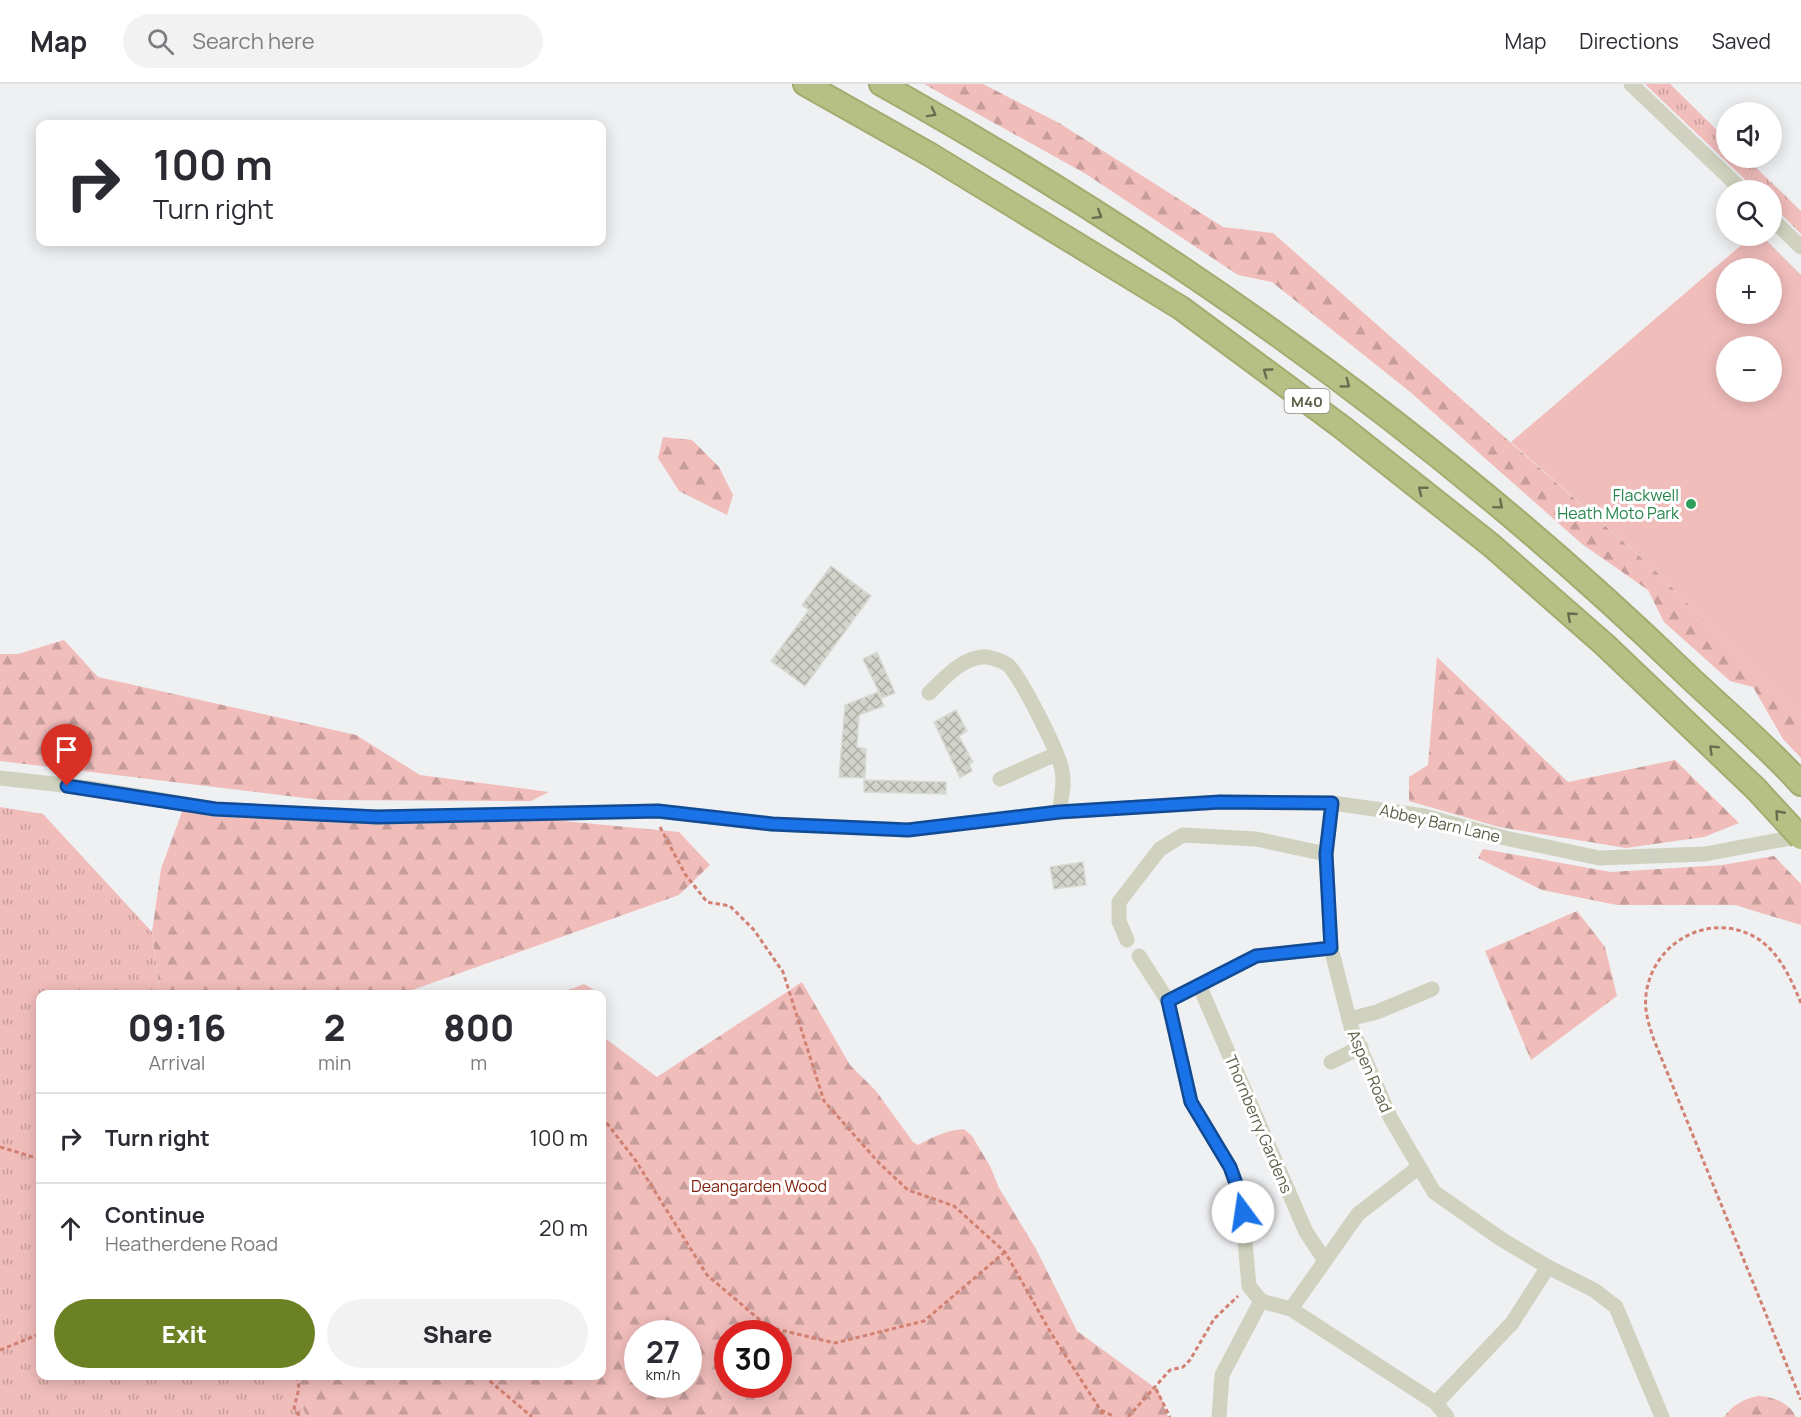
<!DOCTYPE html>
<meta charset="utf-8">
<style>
body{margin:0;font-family:Manrope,sans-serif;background:#f2f2f3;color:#2b2b33;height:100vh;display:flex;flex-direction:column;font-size:22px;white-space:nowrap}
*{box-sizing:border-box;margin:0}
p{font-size:20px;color:#7c7c81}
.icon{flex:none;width:33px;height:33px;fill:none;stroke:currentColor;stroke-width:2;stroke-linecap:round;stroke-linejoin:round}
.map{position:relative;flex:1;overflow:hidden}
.details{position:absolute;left:36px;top:906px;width:570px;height:390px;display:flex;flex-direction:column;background:#fff;border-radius:12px;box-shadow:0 3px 15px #0003}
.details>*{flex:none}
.banner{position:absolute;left:36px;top:36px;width:570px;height:126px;border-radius:12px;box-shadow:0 3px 15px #0003;background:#fff;color:#2b2b33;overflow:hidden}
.fabs{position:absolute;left:1716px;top:18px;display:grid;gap:12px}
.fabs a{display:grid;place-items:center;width:66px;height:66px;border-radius:50%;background:#fff;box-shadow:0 3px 15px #0003;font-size:30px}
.speed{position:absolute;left:624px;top:1236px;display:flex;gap:12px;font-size:30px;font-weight:700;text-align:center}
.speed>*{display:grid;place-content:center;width:78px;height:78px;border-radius:50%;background:#fff;box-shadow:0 3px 15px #0003;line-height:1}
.speed small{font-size:15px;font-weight:400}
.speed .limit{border:9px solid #d22;background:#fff;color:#111}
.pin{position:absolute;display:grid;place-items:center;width:51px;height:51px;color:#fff;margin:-62px -26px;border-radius:50% 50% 50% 0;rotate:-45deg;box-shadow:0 0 6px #0007}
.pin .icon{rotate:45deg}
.me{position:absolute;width:66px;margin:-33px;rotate:346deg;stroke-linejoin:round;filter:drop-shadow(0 0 4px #0008)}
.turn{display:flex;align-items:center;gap:21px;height:126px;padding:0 18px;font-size:27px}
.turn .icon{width:78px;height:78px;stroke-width:2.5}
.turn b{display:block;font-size:42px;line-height:51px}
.eta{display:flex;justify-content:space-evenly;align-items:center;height:102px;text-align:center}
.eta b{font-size:36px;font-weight:800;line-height:42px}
.action{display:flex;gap:12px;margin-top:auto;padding:12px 18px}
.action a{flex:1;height:69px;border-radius:36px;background:#6c8123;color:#fff;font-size:24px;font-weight:800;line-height:69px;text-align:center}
.action a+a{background:#f2f2f3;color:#2b2b33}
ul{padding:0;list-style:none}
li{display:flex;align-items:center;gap:18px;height:90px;padding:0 18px;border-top:2px solid #e1e1e2}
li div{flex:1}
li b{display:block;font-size:22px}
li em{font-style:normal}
header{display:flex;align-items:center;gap:36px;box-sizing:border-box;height:84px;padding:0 30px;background:#fff;border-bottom:2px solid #e1e1e2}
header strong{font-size:28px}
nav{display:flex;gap:33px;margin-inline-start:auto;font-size:21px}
.search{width:420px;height:54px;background:#f2f2f3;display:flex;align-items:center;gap:15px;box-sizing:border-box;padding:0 21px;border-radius:33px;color:#7c7c81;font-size:22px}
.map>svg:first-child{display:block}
</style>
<header>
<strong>Map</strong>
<div class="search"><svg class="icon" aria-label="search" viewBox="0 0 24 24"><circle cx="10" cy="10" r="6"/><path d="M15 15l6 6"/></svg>Search here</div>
<nav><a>Map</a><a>Directions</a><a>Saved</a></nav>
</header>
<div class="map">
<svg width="1801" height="1333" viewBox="0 0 1801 1333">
<defs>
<pattern id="grass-tufts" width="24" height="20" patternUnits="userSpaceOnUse" patternTransform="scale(1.5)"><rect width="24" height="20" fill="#f1bdbb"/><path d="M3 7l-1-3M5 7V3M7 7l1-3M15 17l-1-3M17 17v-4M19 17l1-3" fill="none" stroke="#c69d9a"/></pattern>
<pattern id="forest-firs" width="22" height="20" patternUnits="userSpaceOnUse" patternTransform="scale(1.5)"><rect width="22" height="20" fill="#f1bdbb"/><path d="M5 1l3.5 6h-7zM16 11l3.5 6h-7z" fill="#c69d9a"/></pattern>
<pattern id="building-cross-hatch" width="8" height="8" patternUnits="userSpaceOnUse" patternTransform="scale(1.5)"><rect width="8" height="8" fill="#d1d4cb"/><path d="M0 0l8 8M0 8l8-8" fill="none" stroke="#adafa7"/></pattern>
</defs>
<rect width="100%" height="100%" fill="#eff0f2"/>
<g fill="url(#grass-tufts)">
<path d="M1645 0H1670L1726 55V74H1746L1801 127V150L1772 121V106H1756Z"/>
<path d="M0 723 43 730 152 848 160 910H40V1292H288L307 1333H0Z"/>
</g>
<g fill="url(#forest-firs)" fill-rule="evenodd">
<path d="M924 0H983L1059 39 1223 143 1273 149 1652 483 1801 634V674L1783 655 1753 603 1730 597 1664 538 1648 506 1582 460 1409 307 1272 198 1238 191 1086 90Z"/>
<path d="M663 353 692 356 719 383 733 411 727 431 679 407 658 374Z"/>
<path d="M64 556 98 593 356 651 420 691 549 708 531 717 321 716 0 677V570H18Z"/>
<path d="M1437 573 1568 698 1675 676 1739 739 1704 753 1626 764 1499 743 1409 717V693L1428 681Z"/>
<path d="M186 717 511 732 679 748 710 781 679 811 401 910H160L152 848 161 785Z"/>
<path d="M1483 765 1611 788 1722 781 1774 772 1801 800V841L1735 821H1617L1542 806 1478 774Z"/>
<path d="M1577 827 1605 863 1617 912 1531 976 1485 867Z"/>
<path d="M802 898 850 981 876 1007 913 1058 918 1061C933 1053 946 1046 964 1045L972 1052 990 1082 999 1104 1036 1165 1077 1247 1158 1306 1168 1333H307L288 1292H602V952L657 993ZM638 1250H688V1300H638ZM728 1250H778V1300H728Z"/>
<path d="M584 900 603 911 602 916V910H558Z"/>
<path d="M1758 1312C1774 1313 1788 1318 1796 1333H1724C1733 1321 1743 1315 1758 1312Z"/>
</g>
<path fill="#f1bdbb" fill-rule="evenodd" d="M1752 152H1762L1801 191V634L1652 483 1511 358ZM1726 184H1772V230H1726ZM1726 262H1772V308H1726Z"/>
<g fill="url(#building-cross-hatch)" stroke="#d8dbd3" stroke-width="1.5">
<path d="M831 482 871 512 805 602 771 577 809 526 802 521Z"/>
<path d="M877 568 895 609 882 614 863 575Z"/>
<path d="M878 608 884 622 859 631 857 663 866 665 865 694 839 693 845 621Z"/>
<path d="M956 626 967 647 959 652 973 678 969 680 972 687 960 694 934 638Z"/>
<path d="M864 696 946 698V710L864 708Z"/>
<path d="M1083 778 1086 801 1054 805 1050 783Z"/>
</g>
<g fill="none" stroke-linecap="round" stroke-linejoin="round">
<g stroke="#a2ac6f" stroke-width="26">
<g id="highway">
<path d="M805 0 929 70 1181 224 1343 344 1491 461 1605 561 1756 705"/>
<path d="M881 0C1173 163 1447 359 1687 591 1725 627 1766 661 1801 700"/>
</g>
</g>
<g stroke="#d18171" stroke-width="3" stroke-dasharray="4.5 3" stroke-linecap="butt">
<path d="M660 743 685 790 707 818 730 822 754 846 783 888 824 1017 879 1079 908 1106 954 1122 1005 1168 1051 1249 1105 1333"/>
<path d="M1801 919C1791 895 1779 867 1755 853 1708 827 1652 859 1646 911 1644 926 1649 942 1654 956L1801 1316"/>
<path d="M602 1033 636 1077 707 1191 768 1243 835 1259 924 1237 1005 1168"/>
<path d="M0 1063 40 1075"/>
<path d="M0 1266 40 1250"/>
<path d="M297 1292 299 1304 294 1324 300 1333"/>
<path d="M484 1292 532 1333"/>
<path d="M1156 1305 1170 1333"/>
<path d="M1101 1326 1115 1333"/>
<path d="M1128 1333 1170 1286 1183 1283 1190 1276 1214 1235 1238 1212"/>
</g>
<g stroke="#d0d2bf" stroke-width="15">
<path d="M1631 0 1742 106"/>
<path d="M1772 135 1801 163"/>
<path d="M929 609C944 595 960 575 982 573 988 572 1003 577 1008 581 1020 592 1060 670 1062 687 1065 701 1061 715 1059 728"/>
<path d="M0 694 89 704 215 725 377 733 658 727 772 740 908 746 1059 728 1220 718 1332 719 1424 732 1505 754 1599 774 1705 770 1801 752"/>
<path d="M1000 695 1056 670"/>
<path d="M1332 719 1326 770 1331 864 1351 943 1390 1033 1434 1108 1501 1155 1548 1183 1594 1206 1616 1223 1662 1333"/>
<path d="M1127 856 1119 837V818L1160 765 1183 751 1256 755 1326 770"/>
<path d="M1139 872 1168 917"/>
<path d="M1199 901 1306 1148 1324 1175"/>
<path d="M1349 935 1377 928 1432 905"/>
<path d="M1331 978 1361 963"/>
<path d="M1261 1217 1291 1225 1358 1130 1419 1083"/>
<path d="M1291 1225 1436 1319 1447 1333"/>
<path d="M1436 1319 1512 1239 1548 1183"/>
<path d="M1219 1333 1222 1291 1261 1217 1249 1202 1241 1113 1230 1083 1191 1018 1168 917 1256 872 1331 864"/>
</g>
<use href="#highway" stroke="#b6c084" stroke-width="22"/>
<g stroke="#a2ac6f" stroke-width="26" stroke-linecap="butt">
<path id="highway-bridge" d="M1756 705 1801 754"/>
</g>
<use href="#highway-bridge" stroke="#b6c084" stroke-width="22"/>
</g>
<defs><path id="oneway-chevron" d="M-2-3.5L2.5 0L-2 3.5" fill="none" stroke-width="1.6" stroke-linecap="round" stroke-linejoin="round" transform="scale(1.5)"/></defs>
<g stroke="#696d4f">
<use href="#oneway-chevron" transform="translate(932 29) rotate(29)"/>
<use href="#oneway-chevron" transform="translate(1098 131) rotate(32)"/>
<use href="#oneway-chevron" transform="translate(1267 288) rotate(-144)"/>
<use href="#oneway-chevron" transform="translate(1346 300) rotate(36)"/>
<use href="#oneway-chevron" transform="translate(1422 406) rotate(-142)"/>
<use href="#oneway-chevron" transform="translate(1499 421) rotate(40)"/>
<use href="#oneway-chevron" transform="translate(1571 532) rotate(-139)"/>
<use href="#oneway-chevron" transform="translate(1713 665) rotate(-136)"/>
<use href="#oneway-chevron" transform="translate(1779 730) rotate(-132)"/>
</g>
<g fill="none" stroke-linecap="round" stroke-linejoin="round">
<g stroke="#114b97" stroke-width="15">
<path id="route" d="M67 702 215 725 377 733 658 727 772 740 908 746 1059 728 1220 718 1332 719 1326 770 1331 864 1256 872 1168 917 1191 1018 1230 1083 1241 1113 1243 1128"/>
</g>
<use href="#route" stroke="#1a73e8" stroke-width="10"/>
</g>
<circle fill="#2e9e5b" stroke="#fff" stroke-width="2" cx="1691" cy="420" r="6"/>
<g text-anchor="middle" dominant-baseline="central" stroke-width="6" stroke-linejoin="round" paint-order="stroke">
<rect fill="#fff" stroke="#8c8e7e" stroke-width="1.5" x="1284.5" y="305" width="45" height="24" rx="4.5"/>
<g font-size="15" font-weight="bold" fill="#5b5e46">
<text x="1307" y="317">M40</text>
</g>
<g font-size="16" fill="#27864d" stroke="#fff" text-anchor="end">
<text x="1679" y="411">Flackwell<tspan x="1679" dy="18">Heath Moto Park</tspan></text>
</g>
<g font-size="16" fill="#5b5e46" stroke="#fff">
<text transform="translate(1440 739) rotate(13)">Abbey Barn Lane</text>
<text transform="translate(1370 987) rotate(67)">Aspen Road</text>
<text transform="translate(1259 1040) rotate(67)">Thornberry Gardens</text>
</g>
<g font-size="16" fill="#832312" stroke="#fff">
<text x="759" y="1102">Deangarden Wood</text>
</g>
</g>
</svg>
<div class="fabs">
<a><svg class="icon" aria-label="sound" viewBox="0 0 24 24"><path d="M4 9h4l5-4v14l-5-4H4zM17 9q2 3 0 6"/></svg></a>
<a><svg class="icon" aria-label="search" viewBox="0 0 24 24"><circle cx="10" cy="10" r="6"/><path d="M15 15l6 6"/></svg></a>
<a>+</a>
<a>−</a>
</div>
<div class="speed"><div>27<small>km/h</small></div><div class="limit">30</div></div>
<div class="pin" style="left:67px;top:702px;background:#d93025"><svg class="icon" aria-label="arrive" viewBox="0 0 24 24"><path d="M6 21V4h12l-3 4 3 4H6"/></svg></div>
<svg class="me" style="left:1243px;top:1128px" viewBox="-20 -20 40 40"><circle r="19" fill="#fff"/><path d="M0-13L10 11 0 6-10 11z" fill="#1a73e8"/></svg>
<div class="banner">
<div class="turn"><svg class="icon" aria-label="right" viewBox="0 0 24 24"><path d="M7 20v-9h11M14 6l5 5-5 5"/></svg><div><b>100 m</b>Turn right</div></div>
</div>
<section class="details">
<div class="eta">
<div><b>09:16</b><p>Arrival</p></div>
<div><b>2</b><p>min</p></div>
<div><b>800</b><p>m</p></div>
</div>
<ul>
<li><svg class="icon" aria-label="right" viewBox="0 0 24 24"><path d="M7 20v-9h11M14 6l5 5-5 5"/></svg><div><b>Turn right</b></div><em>100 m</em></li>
<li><svg class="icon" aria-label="ahead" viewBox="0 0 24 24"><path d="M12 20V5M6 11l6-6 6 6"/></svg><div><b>Continue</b><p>Heatherdene Road</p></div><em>20 m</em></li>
</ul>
<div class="action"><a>Exit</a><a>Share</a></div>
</section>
</div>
